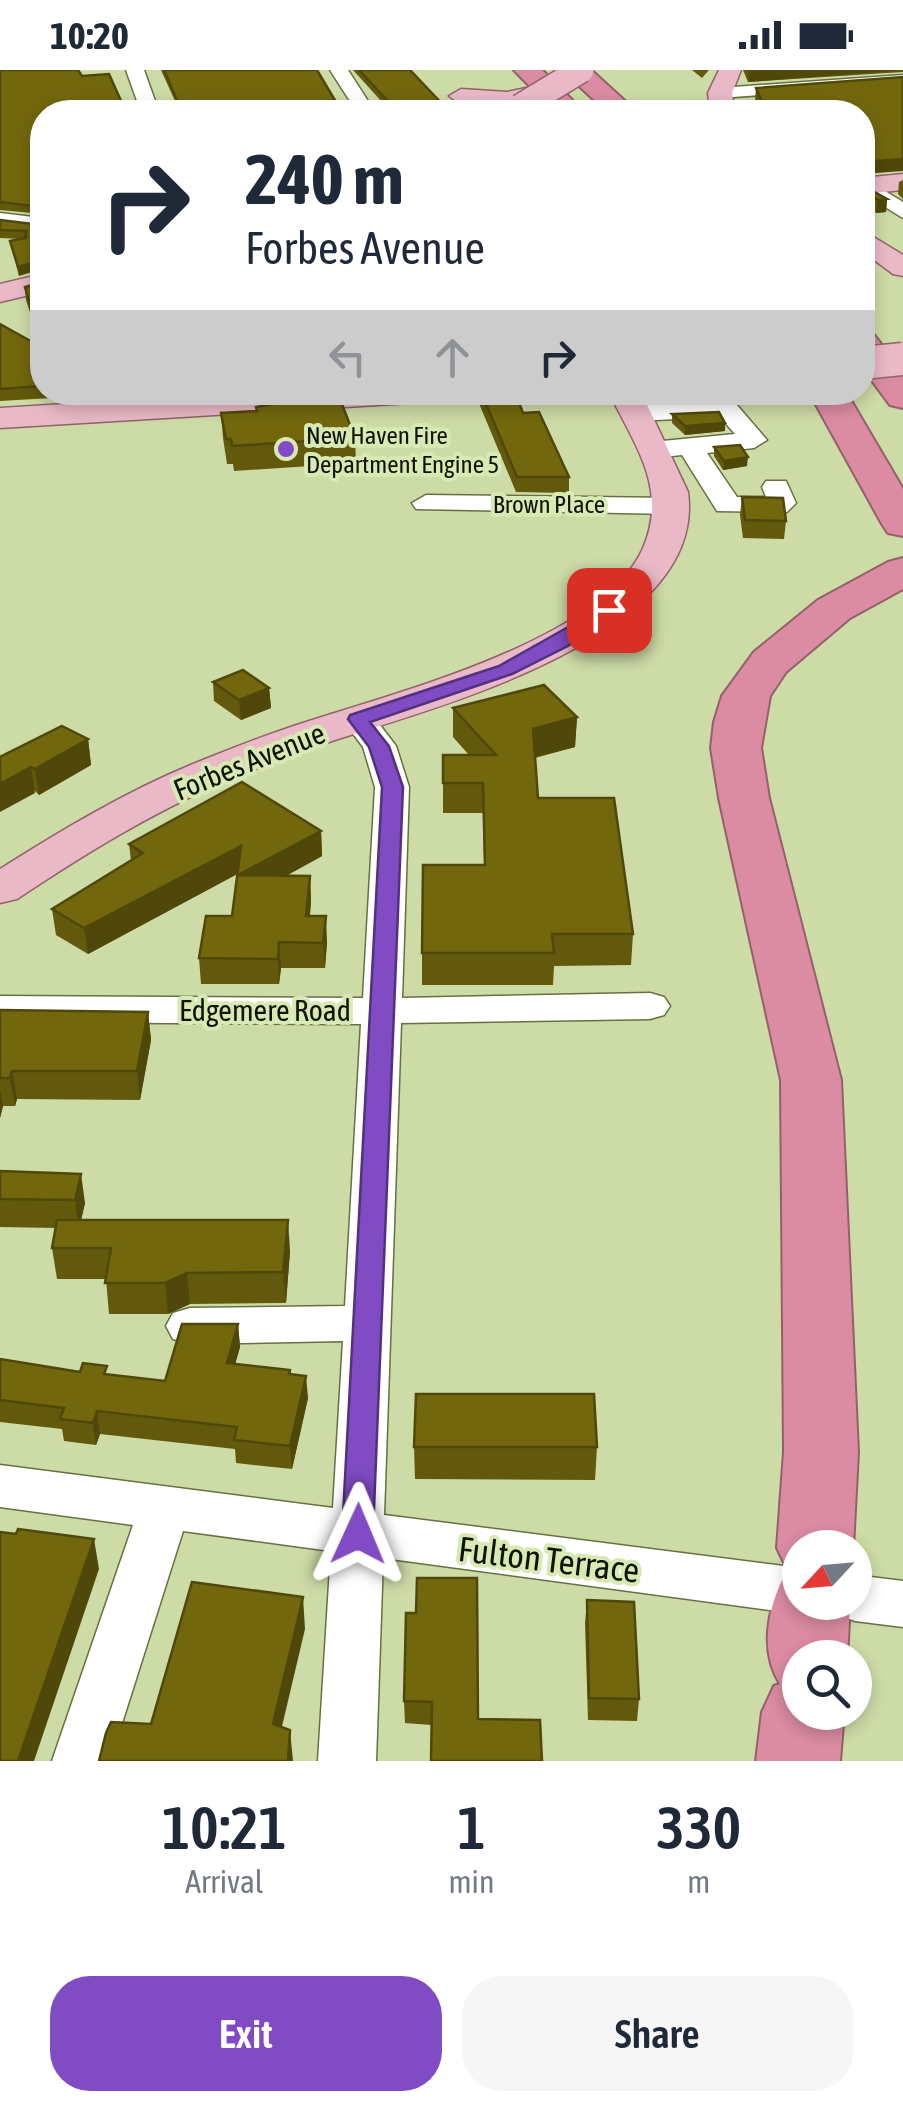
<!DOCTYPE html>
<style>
body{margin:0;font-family:"Asap Condensed",sans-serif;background:#f6f6f7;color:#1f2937;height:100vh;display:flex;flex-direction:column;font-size:38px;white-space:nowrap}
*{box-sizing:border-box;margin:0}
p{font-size:32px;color:#747a83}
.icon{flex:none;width:55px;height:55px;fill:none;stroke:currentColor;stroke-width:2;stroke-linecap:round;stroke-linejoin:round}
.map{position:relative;height:1691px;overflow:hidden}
.panel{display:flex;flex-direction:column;background:#fff;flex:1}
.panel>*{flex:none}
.hud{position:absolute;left:30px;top:30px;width:845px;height:305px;border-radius:40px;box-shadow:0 5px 15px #0003;background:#fff;color:#1f2937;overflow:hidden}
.needle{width:65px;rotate:244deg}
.tools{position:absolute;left:782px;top:1460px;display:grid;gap:20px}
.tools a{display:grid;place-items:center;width:90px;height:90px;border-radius:50%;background:#fff;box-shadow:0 5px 15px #0003;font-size:50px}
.pin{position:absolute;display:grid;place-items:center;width:85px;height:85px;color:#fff;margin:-42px;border-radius:20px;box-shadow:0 5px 15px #0006}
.me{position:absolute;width:110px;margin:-55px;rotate:1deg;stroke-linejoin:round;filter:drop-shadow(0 0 8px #0008)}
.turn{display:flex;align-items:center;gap:35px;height:210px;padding:0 50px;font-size:45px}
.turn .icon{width:130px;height:130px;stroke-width:2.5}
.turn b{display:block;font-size:70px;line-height:85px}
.lanes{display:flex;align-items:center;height:95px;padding:0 50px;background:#0003;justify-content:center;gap:50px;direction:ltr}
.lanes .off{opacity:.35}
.eta{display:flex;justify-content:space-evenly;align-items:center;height:170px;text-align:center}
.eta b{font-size:60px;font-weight:600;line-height:70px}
.action{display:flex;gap:20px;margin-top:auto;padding:20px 50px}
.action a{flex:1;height:115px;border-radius:40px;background:#804bc3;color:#fff;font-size:40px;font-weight:600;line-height:115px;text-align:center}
.action a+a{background:#f6f6f7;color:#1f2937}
.status{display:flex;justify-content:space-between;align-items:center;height:70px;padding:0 50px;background:#fff;direction:ltr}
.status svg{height:28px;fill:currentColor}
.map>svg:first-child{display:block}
</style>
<div class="status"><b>10:20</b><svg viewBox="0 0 49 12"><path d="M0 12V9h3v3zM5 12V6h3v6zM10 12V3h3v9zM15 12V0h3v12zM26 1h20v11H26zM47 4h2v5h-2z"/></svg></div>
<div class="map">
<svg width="903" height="1691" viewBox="0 0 903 1691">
<rect width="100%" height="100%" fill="#cddba7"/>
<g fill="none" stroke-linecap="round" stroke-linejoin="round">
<g stroke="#657141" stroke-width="3">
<g id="minor">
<path d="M126 0H144L159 42H141Z"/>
<path d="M330 0H348L375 42H357Z"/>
<path d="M903 5V15L720 28 711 23 720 18Z"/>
<path d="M862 107 903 132V148L862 123Z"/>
<path d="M0 143 42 148V160L0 155Z"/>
<path d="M727 331 736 334 767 370 754 378 707 383 737 427H766L762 417 766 411H786L796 433 787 442 717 441 682 385 652 388 639 380 652 372 735 364 720 347 635 351 622 343 635 335Z"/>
<path d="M426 425 672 428 686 436 672 444 416 439 412 433Z"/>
<path d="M358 639 370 642 396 676 409 717 402 928 650 923 664 927 670 936 664 945 650 949 401 953 384 1445 800 1498V1532H821L819 1537 800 1544 383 1488 376 1691H318L331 1481 183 1461 110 1691H52L133 1455 0 1437V1395L333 1438 343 1271 190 1274 173 1269 166 1256 173 1243 190 1238 345 1236 361 954 0 952V926L363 928 375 717 363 677 342 649 346 642Z"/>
<path d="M855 1505 903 1511V1557L855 1551 836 1544 830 1532H855Z"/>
</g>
</g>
<g stroke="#93616a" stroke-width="3">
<g id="major">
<path d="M719 0H741L732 23 734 42H710L708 23Z"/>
<path d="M540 15 548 17 552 22 548 27C523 33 469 44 449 26L461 19 507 22Z"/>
<path d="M903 104V120L862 124V108Z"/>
<path d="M862 160 903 185V206L893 204 862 181Z"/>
<path d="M42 204V222L0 232V214Z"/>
<path d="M260 322H444L439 329 428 332 0 358V338Z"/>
<path d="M609 322H641L688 422C708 567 436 637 335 670 296 683 258 698 221 713 149 744 82 786 17 829L0 833V799C62 760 125 722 193 694 230 679 268 664 306 652 395 623 603 570 643 478 669 418 634 375 609 322Z"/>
</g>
</g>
<g stroke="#93616a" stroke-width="4">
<g id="highway">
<path d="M514 0H542L584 42H555Z"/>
<path d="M562 0H591L637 42H607Z"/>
<path d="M862 262 874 265 903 302V338L890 335 862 297Z"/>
<path d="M809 322H846L903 419V466L888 463 882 454Z"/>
<path d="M903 488V519L850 548 786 602 770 626 761 678 769 728 841 1010 858 1382 853 1478H800V1532H850L847 1588H800V1642H844L840 1691H756L762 1642 774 1616 780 1614C760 1582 767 1541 783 1508L796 1504 788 1501 777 1478 784 1382 781 1010 719 728 711 678 714 652 722 626 754 582 818 530 888 492Z"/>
</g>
</g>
<use href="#minor" fill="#fff" fill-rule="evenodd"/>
<use href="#major" fill="#e9b9c7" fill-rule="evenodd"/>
<use href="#highway" fill="#db8ba2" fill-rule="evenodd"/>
<g stroke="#93616a" stroke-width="28" stroke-linecap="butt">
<path id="major-bridge-far1" d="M520 37 581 0"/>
</g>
<g stroke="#93616a" stroke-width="35" stroke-linecap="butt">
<path id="major-bridge" d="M862 293 903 289"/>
</g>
<use href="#major-bridge-far1" stroke="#e9b9c7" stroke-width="25"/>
<use href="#major-bridge" stroke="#e9b9c7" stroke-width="32"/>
</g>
<g fill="#63590c">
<path d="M0 0 42 42V144L0 140Z"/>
<path d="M161 0H317L342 42H180Z"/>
<path d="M353 0H410L446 42H391Z"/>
<path d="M692 0H709L702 8Z"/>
<path d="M743 0H903V2L748 12Z"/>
<path d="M756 18 862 42H751V36L758 35 755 29Z"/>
<path d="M903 110V129L898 124 899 112Z"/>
<path d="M862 115 887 129 886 142 876 143 862 133Z"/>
<path d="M0 150 41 155 19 206 10 171 20 169 0 168Z"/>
<path d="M42 212V264H37L26 230 25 217Z"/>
<path d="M0 254 42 293V322H51L52 328 0 331Z"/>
<path d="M478 322H515L523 343 569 407V423L516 422 478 331Z"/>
<path d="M221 343 355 368 356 393 234 401 233 394H227L223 368Z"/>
<path d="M672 344 725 353V361L685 365 672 353Z"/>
<path d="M714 377 747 396 723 400 714 386Z"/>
<path d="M742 427 786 451 784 469 743 468 740 445Z"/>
<path d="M213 612 269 618 271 638 241 650 214 631Z"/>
<path d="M453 638 577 647 575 677 535 688 538 728 633 864 631 895 554 896 553 915H422V883L484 795 483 743H443V685H469L453 667Z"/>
<path d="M88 669 91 695 39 725 0 687Z"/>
<path d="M321 761 322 786 286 806H310L311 831 310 846 327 872 325 898H281L279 914H201L199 888 232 846 237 804 88 884 56 865 52 839 131 791 129 774Z"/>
<path d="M0 940 148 942 151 970 140 1030 17 1029 15 1036H3L0 1048Z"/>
<path d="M0 1101 85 1133 81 1150 290 1181 286 1233 190 1234 168 1244H109L106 1209H57L52 1178 56 1158 0 1157V1160Z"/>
<path d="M238 1254 240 1277 235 1294 290 1300 291 1304 308 1328 292 1399 236 1393 235 1379 100 1364 96 1375 64 1371 62 1359 0 1352V1289L80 1302 165 1311Z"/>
<path d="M414 1377H597L595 1410 415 1409Z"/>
<path d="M477 1508 431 1655 405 1653 404 1631 416 1543Z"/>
<path d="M587 1530 639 1629 637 1651 588 1650 585 1553Z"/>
</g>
<g fill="#50480a">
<path d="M762 0H903L748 12 749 1Z"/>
<path d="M903 89V101L862 104V92Z"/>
<path d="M887 129 886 142 876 143 878 130Z"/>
<path d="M42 190V199L19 206 18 197Z"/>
<path d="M42 251V264H37L35 252Z"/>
<path d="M725 353V361L685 365V356Z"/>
<path d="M748 387 747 396 723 400 724 391Z"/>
<path d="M269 618 271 638 241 650 239 630Z"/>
<path d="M577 647 575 677 532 688 533 659Z"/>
<path d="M88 669 91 695 39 725 35 699Z"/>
<path d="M31 697 35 723 0 742V714Z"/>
<path d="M321 761 322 786 240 831 238 805Z"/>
<path d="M241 776 243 801 88 884 84 858Z"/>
<path d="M310 806 311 831 307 872 306 846Z"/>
<path d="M326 846 327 872 325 898 323 873Z"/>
<path d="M279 872 281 898 279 914 278 889Z"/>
<path d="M148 942 151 970 140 1030 137 1001Z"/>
<path d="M12 1001 17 1029 15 1036 10 1008Z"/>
<path d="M0 1019 3 1036 0 1048Z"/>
<path d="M81 1104 85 1133 79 1159 75 1130Z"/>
<path d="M288 1150 290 1181 286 1233 283 1202Z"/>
<path d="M187 1203 190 1234 168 1244 165 1213Z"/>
<path d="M238 1254 240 1277 229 1316 227 1293Z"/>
<path d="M306 1306 308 1328 292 1399 290 1376Z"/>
<path d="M97 1341 100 1364 96 1375 93 1353Z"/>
<path d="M94 1469 99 1499 34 1691H18Z"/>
<path d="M303 1527 305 1559 275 1686 273 1654Z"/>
<path d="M290 1660 293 1691H288Z"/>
</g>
<g fill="#73670e" stroke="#50480a" stroke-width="2.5">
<path d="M0 0H78L82 6 109 4 126 42H42V137L0 132Z"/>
<path d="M164 0H317L342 42H182Z"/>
<path d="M359 0H410L446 38H438L442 42H398Z"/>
<path d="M903 7V89L862 92V42H753L751 36 763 34 756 18Z"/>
<path d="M862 115 887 129 878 130 862 119Z"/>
<path d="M0 150 41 155 42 153V190L18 197 10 171 26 168V161L0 160Z"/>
<path d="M42 212V251L35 252 25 217Z"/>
<path d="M0 254 36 274 42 293V316L0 319Z"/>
<path d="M481 322H515L523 343 539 342 569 407H517Z"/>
<path d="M340 329 355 368 232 376 231 369H226L221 343 257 341 256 337 285 332Z"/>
<path d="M719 342 725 353 685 356 672 344Z"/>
<path d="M740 375 748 387 724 391 714 377Z"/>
<path d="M742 427 783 428 786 451 745 450Z"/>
<path d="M243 600 269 618 239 630 213 612Z"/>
<path d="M544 615 577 647 533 659 538 728H614L633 864H552L554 883H422L423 795H485L483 713H443V685H496L453 638Z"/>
<path d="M62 656 88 669 35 699 31 697 0 714V687Z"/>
<path d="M242 712 321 761 238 805 310 806 306 846H326L323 873 279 872 278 889 199 888 206 846H232L241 776 84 858 52 839 143 783 129 774Z"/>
<path d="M0 940 148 942 137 1001H12L10 1008H0Z"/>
<path d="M0 1101 81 1104 75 1130 0 1129Z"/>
<path d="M57 1150H288L283 1202 187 1203 165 1213H105L111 1178H52Z"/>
<path d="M182 1254H238L227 1293 290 1300 289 1304 306 1306 290 1376 234 1370 237 1357 97 1341 93 1353 60 1349 64 1338 0 1330V1289L80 1302 83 1293 107 1296 104 1304 165 1311Z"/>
<path d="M416 1324H594L597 1377H414Z"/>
<path d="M18 1459 94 1469 18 1691H0V1462L16 1464Z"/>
<path d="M417 1508H477L478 1649 540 1650 542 1691H431L432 1632 404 1631 406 1543H416Z"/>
<path d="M192 1512 303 1527 273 1654 290 1660 288 1691H99L106 1663 111 1652 151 1654Z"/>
<path d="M587 1530 634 1532 639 1629 589 1628Z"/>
</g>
<path fill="#804bc3" stroke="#53317f" stroke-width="2.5" d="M609 534 615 536V544L568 576 512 604 370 652 389 676 403 717 373 1464 369 1473 358 1477 346 1473 342 1464 382 717 369 677 348 649 350 645 499 596Z"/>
<circle fill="#804bc3" stroke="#d9e9b4" stroke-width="4" cx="286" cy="379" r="10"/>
<g text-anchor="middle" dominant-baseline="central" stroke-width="8" stroke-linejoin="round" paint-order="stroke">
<g font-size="25" fill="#0e1302" stroke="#d9e9b4" text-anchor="start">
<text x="306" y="365">New Haven Fire<tspan x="306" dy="29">Department Engine 5</tspan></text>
</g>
<g font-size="25" fill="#0e1302" stroke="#d9e9b4">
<text x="549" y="434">Brown Place</text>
</g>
<g font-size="30" fill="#0e1302" stroke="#d9e9b4">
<text transform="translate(249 691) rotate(-22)">Forbes Avenue</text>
<text x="265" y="940">Edgemere Road</text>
</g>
<g font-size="35" fill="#0e1302" stroke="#d9e9b4">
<text transform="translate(549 1489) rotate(7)">Fulton Terrace</text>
</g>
</g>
</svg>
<div class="tools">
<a><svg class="needle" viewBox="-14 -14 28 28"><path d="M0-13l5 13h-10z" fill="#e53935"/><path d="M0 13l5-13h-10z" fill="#747a83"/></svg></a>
<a><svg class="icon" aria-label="search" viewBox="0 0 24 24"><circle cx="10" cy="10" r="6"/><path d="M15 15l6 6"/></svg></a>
</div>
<div class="pin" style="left:609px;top:540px;background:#d93025"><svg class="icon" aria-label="arrive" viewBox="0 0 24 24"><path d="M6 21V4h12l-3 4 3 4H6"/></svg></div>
<svg class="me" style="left:358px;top:1464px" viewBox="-20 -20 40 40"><path d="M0-17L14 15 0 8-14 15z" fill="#804bc3" stroke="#fff" stroke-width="4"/></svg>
<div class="hud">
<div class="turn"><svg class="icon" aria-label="right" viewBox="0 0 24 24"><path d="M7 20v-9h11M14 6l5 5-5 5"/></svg><div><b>240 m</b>Forbes Avenue</div></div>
<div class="lanes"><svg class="icon off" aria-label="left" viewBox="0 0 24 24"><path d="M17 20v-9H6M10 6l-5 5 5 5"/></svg><svg class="icon off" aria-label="ahead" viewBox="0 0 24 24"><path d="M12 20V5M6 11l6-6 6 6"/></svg><svg class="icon" aria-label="right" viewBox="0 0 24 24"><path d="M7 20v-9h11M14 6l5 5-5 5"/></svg></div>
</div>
</div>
<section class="panel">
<div class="eta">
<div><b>10:21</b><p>Arrival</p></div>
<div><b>1</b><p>min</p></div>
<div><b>330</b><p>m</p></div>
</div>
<div class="action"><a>Exit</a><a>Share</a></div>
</section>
